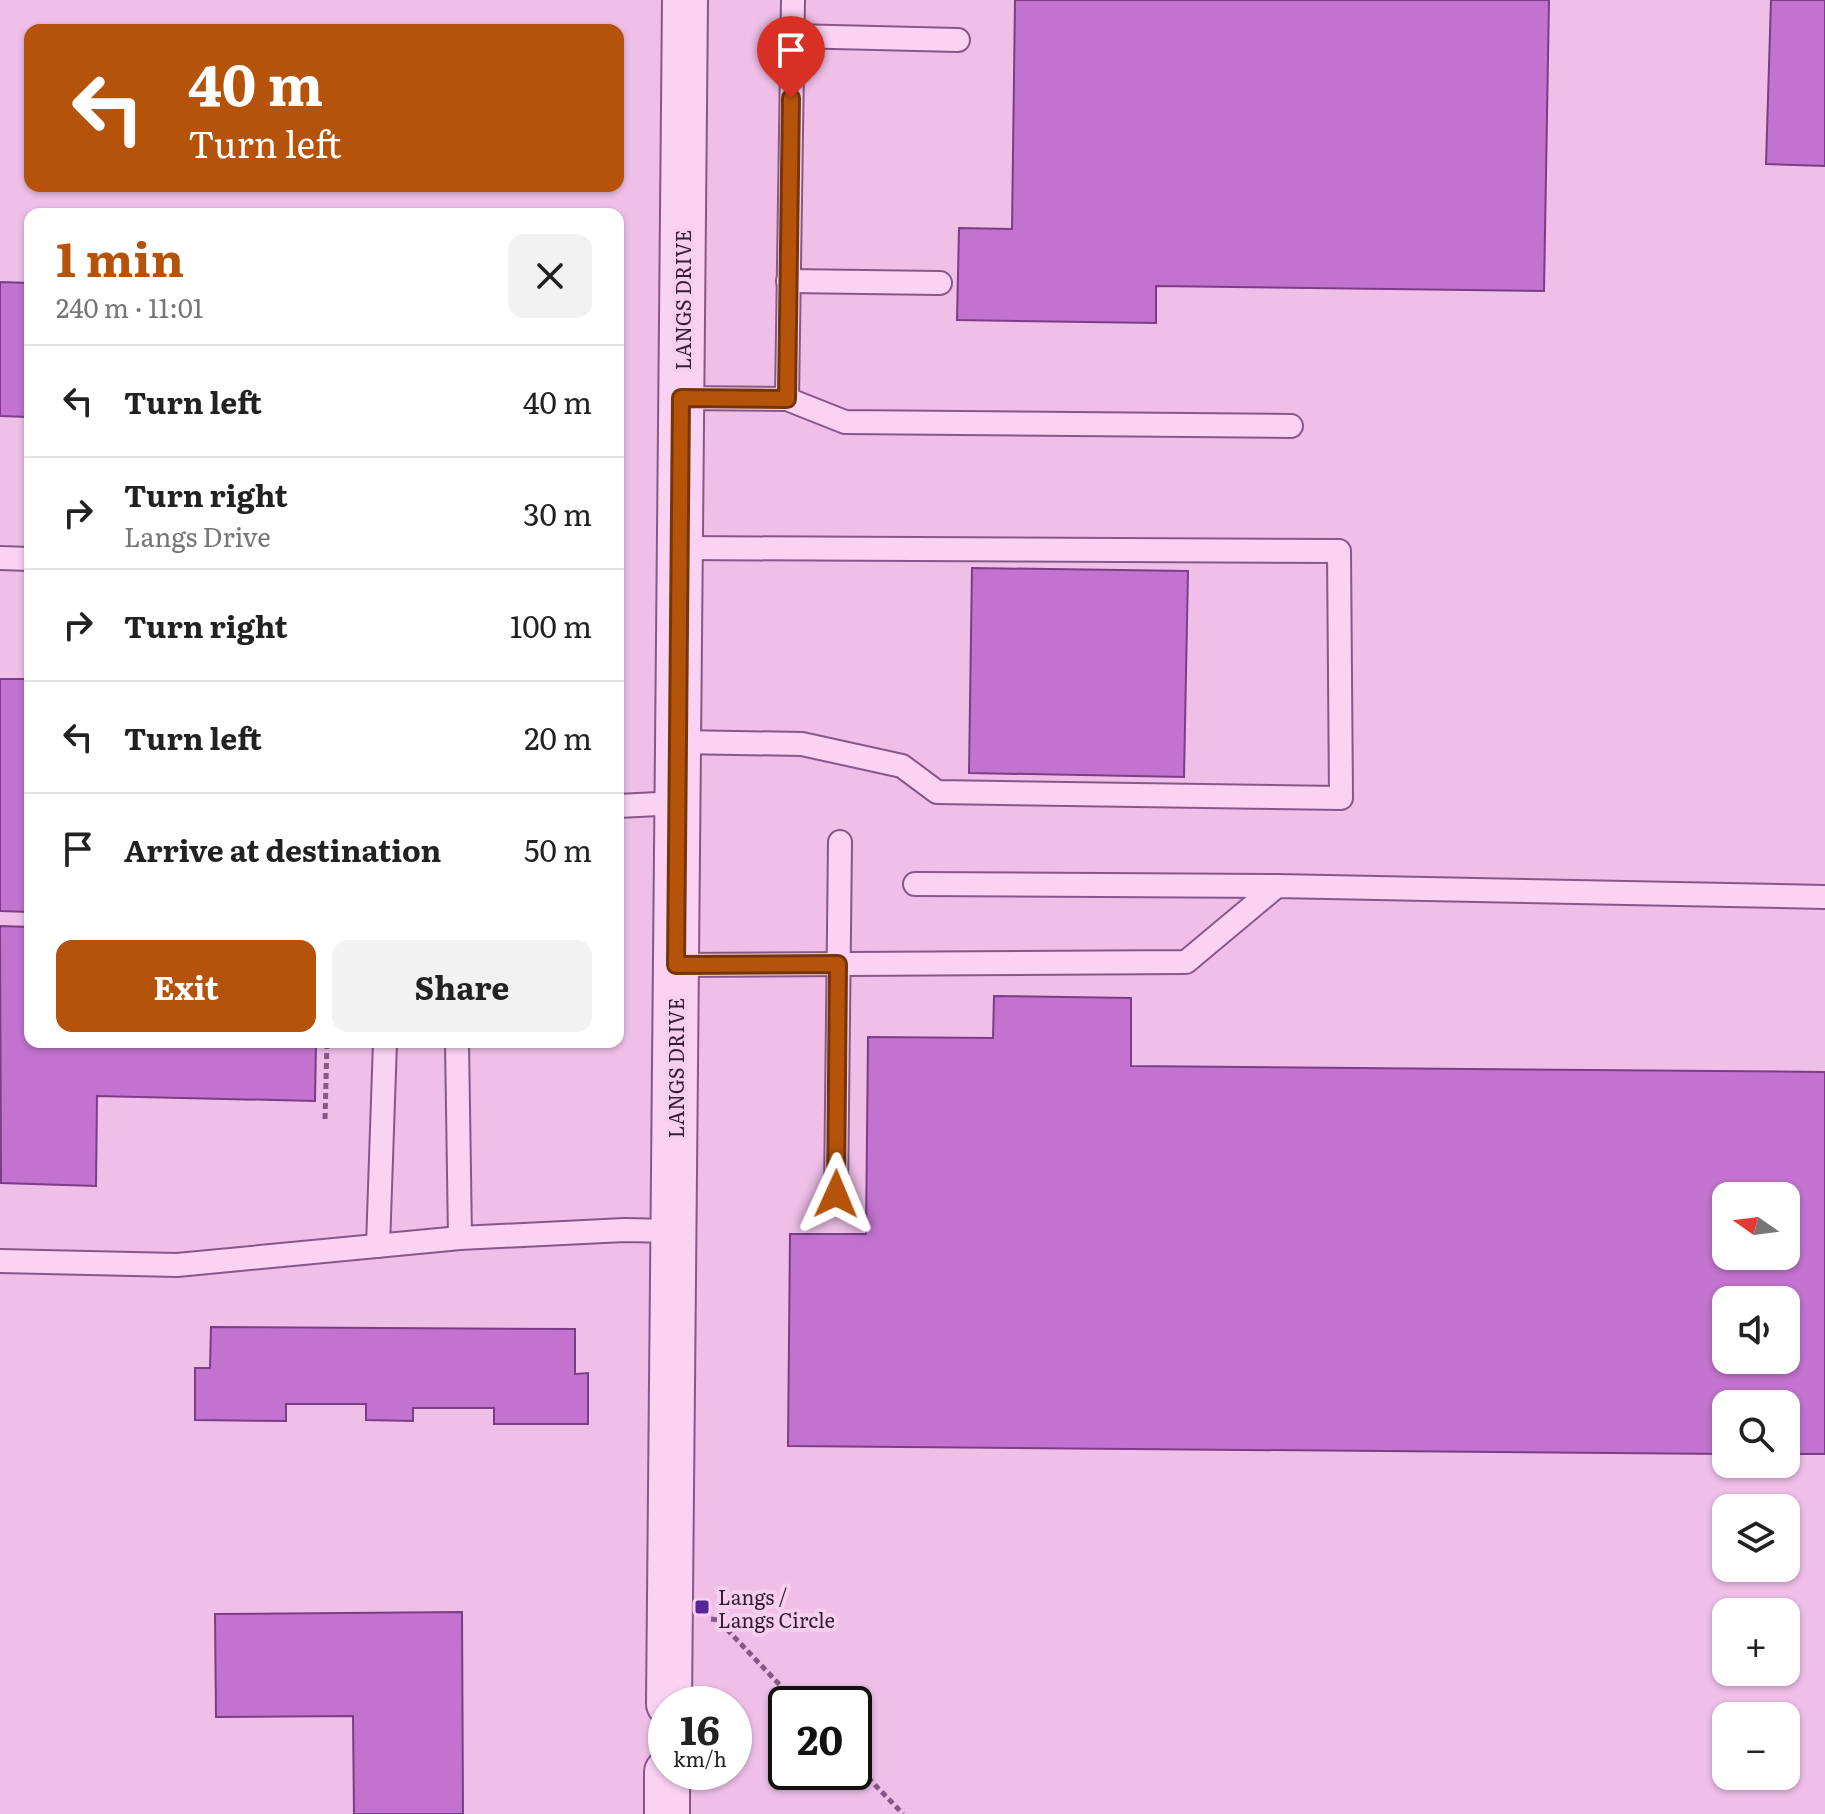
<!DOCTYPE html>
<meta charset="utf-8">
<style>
body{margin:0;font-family:Literata,serif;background:#f2f2f2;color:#222;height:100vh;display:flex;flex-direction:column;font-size:30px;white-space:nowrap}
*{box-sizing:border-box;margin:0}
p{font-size:26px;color:#767676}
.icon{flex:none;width:44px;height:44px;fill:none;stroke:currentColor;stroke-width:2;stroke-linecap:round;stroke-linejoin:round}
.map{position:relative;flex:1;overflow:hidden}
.side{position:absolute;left:24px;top:208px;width:600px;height:840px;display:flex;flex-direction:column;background:#fff;border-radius:16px;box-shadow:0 2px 6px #0004}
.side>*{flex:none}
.hud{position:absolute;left:24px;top:24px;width:600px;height:168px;border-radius:16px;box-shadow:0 2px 6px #0004;background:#b45309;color:#fff;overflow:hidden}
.needle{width:52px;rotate:284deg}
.controls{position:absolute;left:1712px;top:1182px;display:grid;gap:16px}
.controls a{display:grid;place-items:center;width:88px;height:88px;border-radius:16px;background:#fff;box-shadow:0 2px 6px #0004;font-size:40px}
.speed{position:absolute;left:648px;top:1686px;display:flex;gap:16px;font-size:40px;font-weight:700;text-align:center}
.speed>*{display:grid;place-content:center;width:104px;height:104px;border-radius:50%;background:#fff;box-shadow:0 2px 6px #0004;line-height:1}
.speed small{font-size:20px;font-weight:400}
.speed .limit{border:4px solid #111;border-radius:12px;background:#fff;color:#111}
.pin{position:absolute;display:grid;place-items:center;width:68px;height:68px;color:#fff;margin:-82px -34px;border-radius:50% 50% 50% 0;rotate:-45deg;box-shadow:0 0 8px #0007}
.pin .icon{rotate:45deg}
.me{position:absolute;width:88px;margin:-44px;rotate:1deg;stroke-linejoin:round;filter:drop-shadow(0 0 6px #0008)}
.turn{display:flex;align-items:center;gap:28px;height:168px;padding:0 32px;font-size:36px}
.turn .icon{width:104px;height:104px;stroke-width:2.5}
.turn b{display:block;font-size:56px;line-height:68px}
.round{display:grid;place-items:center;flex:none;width:84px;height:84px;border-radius:16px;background:#f2f2f2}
.headline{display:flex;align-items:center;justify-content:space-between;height:136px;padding:0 32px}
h1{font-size:48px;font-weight:700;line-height:60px;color:#b45309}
.cta{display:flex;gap:16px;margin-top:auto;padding:16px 32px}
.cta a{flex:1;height:92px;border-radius:16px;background:#b45309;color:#fff;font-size:32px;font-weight:700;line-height:92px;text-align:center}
.cta a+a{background:#f2f2f2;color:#222}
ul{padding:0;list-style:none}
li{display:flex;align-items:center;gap:24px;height:112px;padding:0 32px;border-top:2px solid #e0e0e0}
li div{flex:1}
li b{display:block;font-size:30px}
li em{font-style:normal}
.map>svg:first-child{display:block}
</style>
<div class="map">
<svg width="1825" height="1814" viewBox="0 0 1825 1814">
<rect width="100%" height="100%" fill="#efbfe8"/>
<g fill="#c273cf" stroke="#7c3c88" stroke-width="2" fill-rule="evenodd">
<path d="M1015 0H1549L1544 291 1156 286V323L957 320 959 228 1012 229Z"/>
<path d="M1771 0H1825V166L1766 164Z"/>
<path d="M0 282 30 283V417L0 416Z"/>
<path d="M972 568 1188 571 1184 777 969 773Z"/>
<path d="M0 679H30V912L0 911Z"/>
<path d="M0 926 30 927V1042H316L315 1101 97 1096 96 1186 1 1183Z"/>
<path d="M994 996 1131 998V1066L1825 1072V1454H1786V1404H1726V1454L788 1446 790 1234H866L868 1037 993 1038ZM1726 1196H1786V1256H1726ZM1726 1300H1786V1360H1726Z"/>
<path d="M211 1327 575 1329V1374L588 1373V1424H494V1408H413V1421L366 1420V1404H286V1421L195 1420V1368H210Z"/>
<path d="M462 1612 463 1814H354L353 1716 216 1717 215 1614Z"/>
</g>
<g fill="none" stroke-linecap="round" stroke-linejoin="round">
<g stroke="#875788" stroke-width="26">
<g id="service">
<path d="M792 36 958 40"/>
<path d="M788 281 940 283"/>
<path d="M681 398 787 399 793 0"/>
<path d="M787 399 845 422 1291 426"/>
<path d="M0 558 30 559"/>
<path d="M678 742 802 744 902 766 937 792 1341 798 1339 551 680 548"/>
<path d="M618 806 678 803"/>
<path d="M915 884 1277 886"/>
<path d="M676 965 1186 962 1277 886 1825 897"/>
<path d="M457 1042 460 1238"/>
<path d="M836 1194 840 842"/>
<path d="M378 1246 385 1042"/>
<path d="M0 1261 177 1265 460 1238 624 1230 674 1231"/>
</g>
</g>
<g stroke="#875788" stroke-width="48">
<g id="tertiary">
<path d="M669 1704 685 0"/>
<path d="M667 1814V1772"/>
</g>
</g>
<g stroke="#875788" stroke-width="5" stroke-dasharray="6 4" stroke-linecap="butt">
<path d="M618 936H627"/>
<path d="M325 1119 327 1042"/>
<path d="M711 1619 718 1620 798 1704"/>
<path d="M854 1763 903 1814"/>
</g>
<use href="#service" stroke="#fad2f4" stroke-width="22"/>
<use href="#tertiary" stroke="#fad2f4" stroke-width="44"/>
</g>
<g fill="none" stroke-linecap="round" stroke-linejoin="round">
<g stroke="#753606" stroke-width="20">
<path id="route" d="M791 98 787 399 681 398 676 965 838 964 836 1194"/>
</g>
<use href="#route" stroke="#b45309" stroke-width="14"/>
</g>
<rect fill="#572599" stroke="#f6cef0" stroke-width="3" x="694" y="1599" width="16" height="16" rx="4"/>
<g text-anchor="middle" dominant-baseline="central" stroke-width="8" stroke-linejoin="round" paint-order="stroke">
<g font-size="20" fill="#351c37" stroke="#f6cef0">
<text transform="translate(682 300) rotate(-90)">LANGS DRIVE</text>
<text transform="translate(675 1068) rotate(-90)">LANGS DRIVE</text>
</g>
<g font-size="20" fill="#351c37" stroke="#f6cef0" text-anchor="start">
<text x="718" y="1596">Langs /<tspan x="718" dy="23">Langs Circle</tspan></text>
</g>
</g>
</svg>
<div class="controls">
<a><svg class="needle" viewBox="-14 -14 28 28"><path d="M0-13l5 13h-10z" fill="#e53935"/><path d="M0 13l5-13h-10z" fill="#767676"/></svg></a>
<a><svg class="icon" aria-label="sound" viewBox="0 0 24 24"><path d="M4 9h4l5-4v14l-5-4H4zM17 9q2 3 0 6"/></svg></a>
<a><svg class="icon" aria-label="search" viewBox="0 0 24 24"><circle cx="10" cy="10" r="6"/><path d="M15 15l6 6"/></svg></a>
<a><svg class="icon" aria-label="layers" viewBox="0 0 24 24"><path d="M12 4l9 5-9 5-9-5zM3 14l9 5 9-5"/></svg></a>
<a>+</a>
<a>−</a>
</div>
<div class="speed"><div>16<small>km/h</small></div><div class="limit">20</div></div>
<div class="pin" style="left:791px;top:98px;background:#d93025"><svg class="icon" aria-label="arrive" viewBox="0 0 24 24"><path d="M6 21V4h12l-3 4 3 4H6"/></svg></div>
<svg class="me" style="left:836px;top:1194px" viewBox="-20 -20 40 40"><path d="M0-17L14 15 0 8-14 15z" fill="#b45309" stroke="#fff" stroke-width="4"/></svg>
<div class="hud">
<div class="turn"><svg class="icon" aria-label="left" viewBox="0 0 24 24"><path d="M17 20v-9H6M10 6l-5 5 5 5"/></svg><div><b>40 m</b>Turn left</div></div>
</div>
<section class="side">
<div class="headline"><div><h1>1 min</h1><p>240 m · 11:01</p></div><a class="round"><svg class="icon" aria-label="close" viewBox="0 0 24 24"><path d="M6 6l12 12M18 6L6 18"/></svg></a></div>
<ul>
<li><svg class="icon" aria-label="left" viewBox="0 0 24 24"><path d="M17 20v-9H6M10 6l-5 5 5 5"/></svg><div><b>Turn left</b></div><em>40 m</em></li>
<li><svg class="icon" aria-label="right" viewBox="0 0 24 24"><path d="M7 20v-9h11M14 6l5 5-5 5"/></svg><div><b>Turn right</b><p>Langs Drive</p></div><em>30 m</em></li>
<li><svg class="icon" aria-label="right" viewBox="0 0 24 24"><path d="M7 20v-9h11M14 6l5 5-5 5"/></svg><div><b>Turn right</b></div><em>100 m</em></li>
<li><svg class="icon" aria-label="left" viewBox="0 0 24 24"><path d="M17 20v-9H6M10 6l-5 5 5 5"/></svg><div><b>Turn left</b></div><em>20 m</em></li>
<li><svg class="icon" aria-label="arrive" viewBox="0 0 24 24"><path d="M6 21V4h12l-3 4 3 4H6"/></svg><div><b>Arrive at destination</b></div><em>50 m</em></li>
</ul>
<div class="cta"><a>Exit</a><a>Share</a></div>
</section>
</div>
